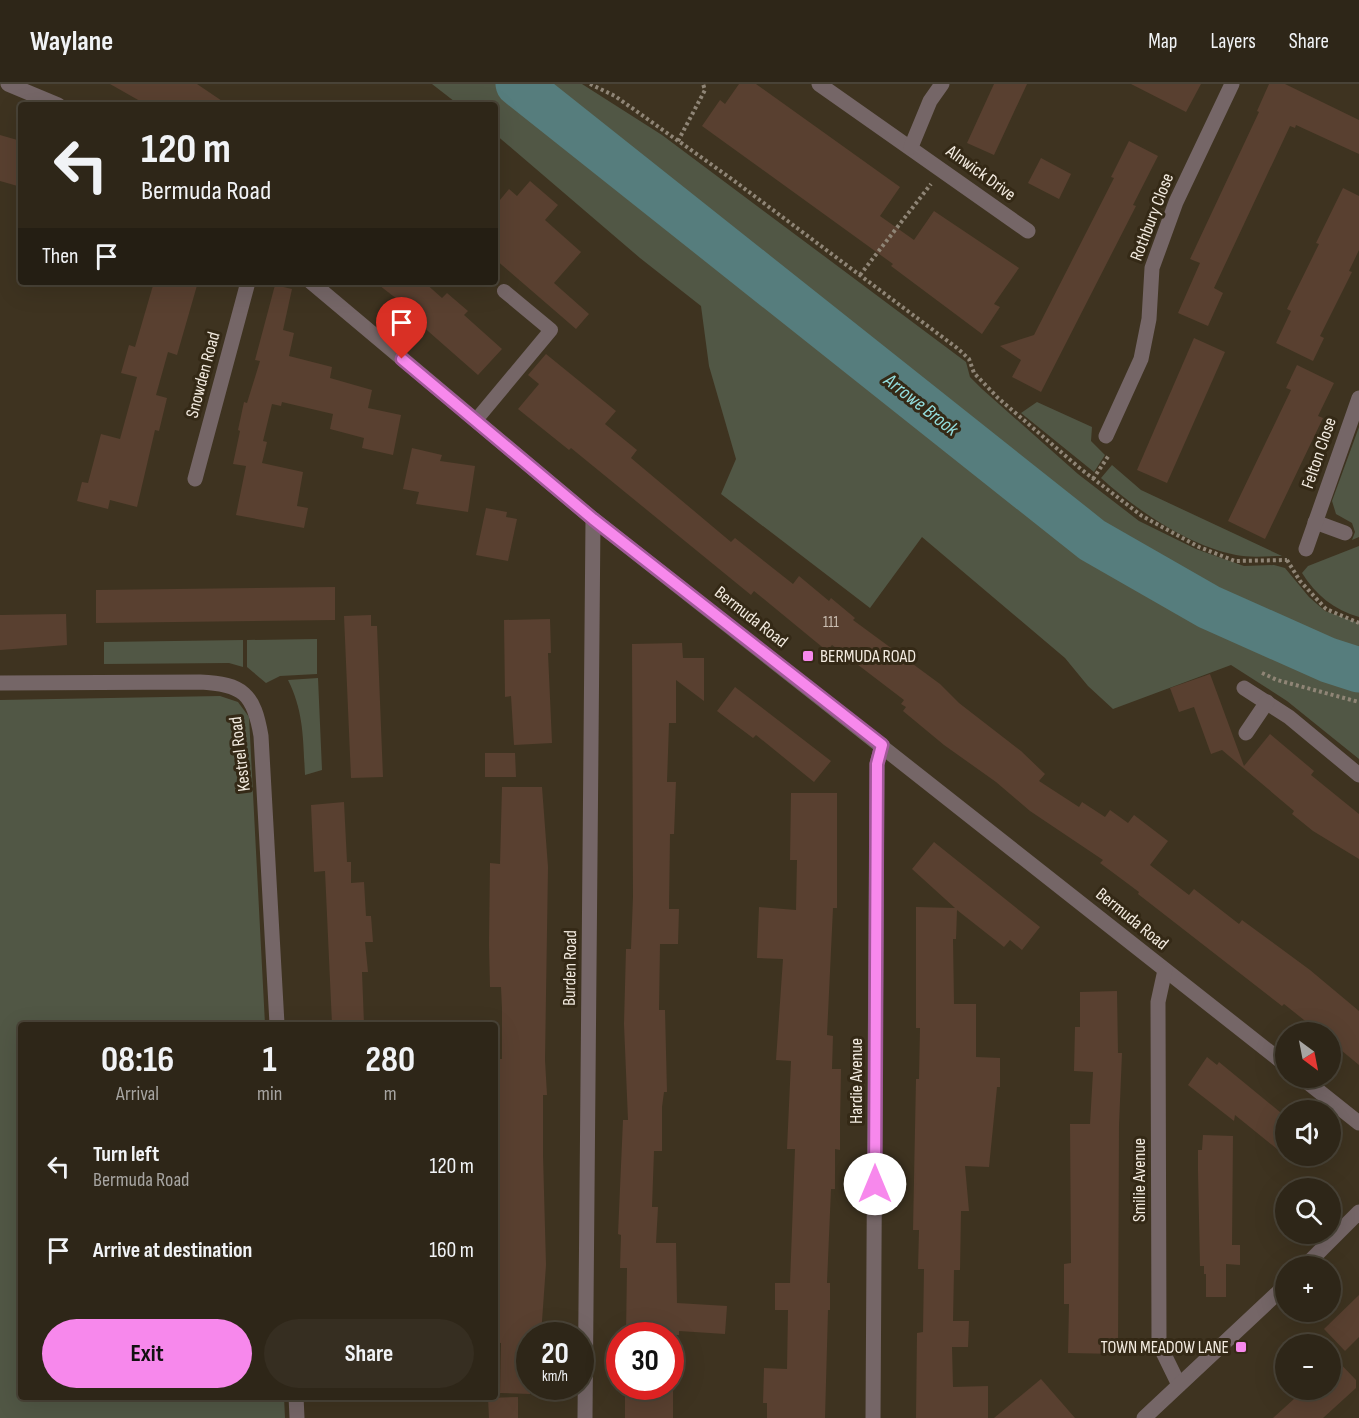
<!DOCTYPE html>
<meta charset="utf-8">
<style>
body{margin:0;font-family:"Sofia Sans Condensed",sans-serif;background:#362e21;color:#f1f3f6;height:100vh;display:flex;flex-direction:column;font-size:22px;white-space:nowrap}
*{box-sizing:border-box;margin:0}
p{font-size:20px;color:#a7a5a2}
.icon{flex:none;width:33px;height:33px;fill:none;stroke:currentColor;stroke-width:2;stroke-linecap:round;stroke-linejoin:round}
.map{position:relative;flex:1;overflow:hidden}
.side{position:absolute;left:18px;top:938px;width:480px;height:378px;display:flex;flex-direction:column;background:#2e2618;border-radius:6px;box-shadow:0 6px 24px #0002,0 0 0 2px #494337}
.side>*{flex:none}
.hud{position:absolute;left:18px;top:18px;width:480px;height:183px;border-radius:6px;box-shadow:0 6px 24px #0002,0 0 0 2px #494337;background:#2e2618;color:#f1f3f6;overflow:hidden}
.needle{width:39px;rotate:148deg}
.buttons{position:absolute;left:1275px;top:938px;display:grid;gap:12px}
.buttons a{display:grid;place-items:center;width:66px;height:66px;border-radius:50%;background:#2e2618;box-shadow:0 6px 24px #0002,0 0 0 2px #494337;font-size:30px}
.speed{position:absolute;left:516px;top:1238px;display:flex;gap:12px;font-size:30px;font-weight:700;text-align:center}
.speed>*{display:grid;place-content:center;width:78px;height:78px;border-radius:50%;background:#2e2618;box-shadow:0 6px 24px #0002,0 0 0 2px #494337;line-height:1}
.speed small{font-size:15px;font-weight:400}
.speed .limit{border:9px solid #d22;background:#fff;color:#111}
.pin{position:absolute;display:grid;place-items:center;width:51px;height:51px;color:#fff;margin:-62px -26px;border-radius:50% 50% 50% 0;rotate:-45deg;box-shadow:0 0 6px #0007}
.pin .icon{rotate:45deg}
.me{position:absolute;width:66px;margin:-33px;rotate:0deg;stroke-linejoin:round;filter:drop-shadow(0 0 4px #0008)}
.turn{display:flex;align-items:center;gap:21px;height:126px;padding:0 24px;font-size:27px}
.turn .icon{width:78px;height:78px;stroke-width:2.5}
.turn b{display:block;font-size:42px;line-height:51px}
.then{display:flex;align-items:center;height:57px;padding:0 24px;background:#0003;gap:12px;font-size:22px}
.eta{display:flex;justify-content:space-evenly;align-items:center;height:102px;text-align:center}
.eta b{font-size:36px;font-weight:700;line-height:42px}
.primary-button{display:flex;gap:12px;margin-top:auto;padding:12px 24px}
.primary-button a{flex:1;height:69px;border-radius:36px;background:#f788ec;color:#111;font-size:24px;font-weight:700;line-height:69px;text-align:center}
.primary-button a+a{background:#362e21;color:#f1f3f6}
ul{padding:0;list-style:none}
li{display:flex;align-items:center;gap:18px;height:84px;padding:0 24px}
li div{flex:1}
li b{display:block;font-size:22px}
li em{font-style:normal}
header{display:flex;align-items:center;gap:36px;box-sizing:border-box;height:84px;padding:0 30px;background:#2e2618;border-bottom:2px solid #494337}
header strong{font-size:28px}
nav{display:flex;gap:33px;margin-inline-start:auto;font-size:21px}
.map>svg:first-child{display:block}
</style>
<header>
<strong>Waylane</strong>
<nav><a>Map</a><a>Layers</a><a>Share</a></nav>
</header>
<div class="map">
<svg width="1359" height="1334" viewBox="0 0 1359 1334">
<rect width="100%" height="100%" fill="#3e3320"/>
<g fill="#515745">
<path d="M432 0H582L662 51 966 278 970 293 982 305 1078 390 1139 437 1196 465 1244 482 1274 481 1285 484 1309 513 1325 527 1359 539V675L1287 617 1231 581 1113 625 1088 602 1065 574 922 453 870 524 721 410 736 375 709 282 701 222 640 174 495 50V21H459Z"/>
<path d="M1037 318 1092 343 1091 357 1105 371 1094 388 1021 329Z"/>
<path d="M1359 343V453L1352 456 1355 448 1352 439 1336 430 1332 417Z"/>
<path d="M1112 381 1141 406 1282 472C1268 472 1251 474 1236 471 1187 461 1138 427 1101 394Z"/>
<path d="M1359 462V533C1334 526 1316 511 1302 489L1308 482Z"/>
<path d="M317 555V590L280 592 266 599 247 583V556Z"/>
<path d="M243 556V583L229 579 104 580V558Z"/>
<path d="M318 594 322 686 305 691C303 655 304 628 288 596Z"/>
<path d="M220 612 238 618 249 633 265 940H21V1312L284 1313 285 1334H0V616Z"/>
</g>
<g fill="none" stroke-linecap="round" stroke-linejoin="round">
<path stroke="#567d7d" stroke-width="45" d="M518 0 1092 456 1209 523 1328 576 1359 586"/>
</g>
<g fill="#594030">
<path d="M110 0H197L228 21H147Z"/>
<path d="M739 0H756L900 103 880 132 914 156 934 127 1019 184 994 220 1000 223 982 250 891 182 893 180 702 42 720 16 725 20Z"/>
<path d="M994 0H1027L994 71 967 59Z"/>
<path d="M1131 0H1201L1186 28Z"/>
<path d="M1269 0H1285L1359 36V70L1296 41 1295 44 1290 42 1214 204 1223 209 1208 242 1178 229 1200 179 1190 175 1259 28 1257 27Z"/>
<path d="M0 51 21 57V103L0 97Z"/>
<path d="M1129 57 1158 72 1133 121 1136 122 1041 308 1012 293 1021 276 1000 262 1034 251 1114 94 1111 93Z"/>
<path d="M1041 74 1071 90 1059 115 1028 99Z"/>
<path d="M530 97 558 121 545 136 581 168 554 199 589 230 576 245 495 175V122L509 105 517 112Z"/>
<path d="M1343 104 1359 112V166L1349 187 1352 188 1320 252 1324 254 1313 277 1276 259 1291 227 1287 225 1319 160 1316 159Z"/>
<path d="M154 198H198L177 271 168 268 156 311 167 314 159 347 155 346 137 423 110 416 108 425 77 417 82 398 88 399 101 350 120 355 137 293 121 289 129 261 135 263Z"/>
<path d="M375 198H424L442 214 447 209 468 227 464 231 502 265 478 291 412 233 415 229Z"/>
<path d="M275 201 292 205 283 246 294 249 289 272 332 283 330 294 372 306 368 324 401 331 393 371 362 364 364 354 330 345 333 330 282 318 281 322 272 320 263 357 267 358 262 379 303 388 297 422 308 424 304 444 236 431 246 382 233 380 240 347 238 346 244 318 247 319 260 277 255 276Z"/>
<path d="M1194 254 1225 268 1167 399 1137 386Z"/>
<path d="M546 270 616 327 605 340 637 366 631 374 731 458 735 454 793 500 799 492 829 517 831 514 855 534 853 536 940 600 959 619 1021 667 1045 690 1039 697 1079 723 1082 718 1105 733 1110 726 1128 739 1134 731 1168 757 1150 781 1189 811 1194 805 1239 840 1242 836 1310 886 1359 927V981L1330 957V948H1319L1284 920 1282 922 1138 810 1139 808 1100 779 1103 776 1030 727 996 698 944 661 903 627 906 623 901 620 904 616 832 561 827 567 754 507 751 511 571 364 569 366 518 325 539 300 528 291Z"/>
<path d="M1297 281 1334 299 1318 332 1323 334 1265 455 1228 437 1291 306 1286 304Z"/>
<path d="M412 364 442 371 440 377 475 382 468 428 416 420 419 408 403 405Z"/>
<path d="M486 424 507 428 506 433 517 435 508 477 476 471Z"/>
<path d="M335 503V536L96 539V506Z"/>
<path d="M66 530 67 561 0 566V531Z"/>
<path d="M371 531V542H377L383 693 351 694 344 532Z"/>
<path d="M550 535 551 569H548L552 659 514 661 511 612 505 613 504 536Z"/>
<path d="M682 559 683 574H704V617L676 596V639H669L667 698H676L674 750H670L669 825H679L678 860H660L659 926H665L667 1008H664L662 1023V1067H654L652 1123H658L656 1159H676L677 1219 727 1222 725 1250 679 1247V1251H626L627 1184H620L621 1151 618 1150 623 1036H628L624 940 626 865H631L633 813 632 560Z"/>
<path d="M1210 590 1244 682 1270 650 1314 687 1311 691 1359 730V775L1313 747 1292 730 1294 727 1222 666 1211 670 1194 623 1179 628 1170 604Z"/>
<path d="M735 603 831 677 814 698 756 651 753 654 717 627Z"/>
<path d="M485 669H515L516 693H485Z"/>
<path d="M502 703H542L548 783 545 976 547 1011H543V1071L546 1181 541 1251H530V1310L500 1309 501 1259H496L495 975H502V925L501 903H490L489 860 490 779 500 780Z"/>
<path d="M791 709H837V824H833L827 951 833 952 832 985H841L840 1039V1066L835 1065V1105H831L827 1199H830V1226H828L825 1334H767V1319H763L764 1284 787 1285 788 1226H775V1199H790L795 1065H787L791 977 776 976 783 875 757 874 759 823 796 826 797 776H790Z"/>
<path d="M344 718 347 778H351V799L364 798 366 832H371L373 858H365L368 888H362L364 940H332L325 787 314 788 311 721Z"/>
<path d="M934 758 1040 843 1022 866 1010 856 1004 863 957 826 956 855H953L954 920H976V973L1000 974V1003H997L989 1083 965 1082 969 1127H961L960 1186H954L953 1237H969L968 1263H952L953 1303 988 1302V1334H916L917 1249 923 1248 924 1185H918L919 1146H913L916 995H919L920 944H916V823L955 824 912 785Z"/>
<path d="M1117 907 1118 969H1122L1119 1041 1118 1270 1068 1269 1069 1220H1064V1180L1071 1179 1070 1040H1090L1093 988 1074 987 1075 943H1080V908Z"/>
<path d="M1207 973 1217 981 1219 978 1286 1033V1055L1277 1065 1235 1031 1234 1037 1188 1001Z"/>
<path d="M1203 1051 1233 1052 1232 1161H1240V1181L1226 1180V1213H1206V1190H1204V1182H1200L1198 1087V1066H1202Z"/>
<path d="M1359 1211V1253L1345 1267 1324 1245Z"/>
<path d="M1330 1269 1356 1296V1304L1323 1334H1273L1305 1305H1330Z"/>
<path d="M1041 1295 1075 1334H994Z"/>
<rect x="625" y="1302" width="48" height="32"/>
<path d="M518 1313V1334H489L488 1314Z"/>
</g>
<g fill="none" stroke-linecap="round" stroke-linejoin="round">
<g stroke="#8f8576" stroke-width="4" stroke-dasharray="3 3" stroke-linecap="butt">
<path d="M590 0 615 12 729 93 957 264 969 275 974 289 998 314 1082 386 1142 432 1199 463 1235 477 1287 476"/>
<path d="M678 57 705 6 703 0"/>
<path d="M860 191 931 100"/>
<path d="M1093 395 1109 371"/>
<path d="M1287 476 1300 497 1326 525 1359 539"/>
<path d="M1262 589 1277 596 1359 618"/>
</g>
<path stroke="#756667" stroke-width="14" d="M476 336 551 246 504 207"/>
<g stroke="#756667" stroke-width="15">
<path d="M8 0 58 21"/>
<path d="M819 0 1028 147"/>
<path d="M911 63 930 17 942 0"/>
<path d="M311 198 593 435 1286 981"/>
<path d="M1106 352 1141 275 1149 235 1152 184 1176 118 1232 0"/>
<path d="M195 395 248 198"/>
<path d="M1315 438 1345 449"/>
<path d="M1306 465 1359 314"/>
<path d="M0 599 200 598C243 600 254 610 261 652L277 940"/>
<path d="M1244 604 1289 633 1359 691"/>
<path d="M1246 649 1267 618"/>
<path d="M1165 886 1158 918 1159 1260 1179 1301"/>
<path d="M1301 993 1359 1039"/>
<path d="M296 1312 297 1334"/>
<path d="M585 1334 593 435"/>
<path d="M873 1334 877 680 882 661"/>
</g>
<g stroke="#756667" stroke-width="15">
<path d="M1305 1182 1359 1128"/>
<path d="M1144 1334 1286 1201"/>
</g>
</g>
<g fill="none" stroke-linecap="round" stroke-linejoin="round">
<g stroke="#a15899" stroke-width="15">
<path id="route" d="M402 275 593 435 882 661 877 680 875 1100"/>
</g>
<use href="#route" stroke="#f788ec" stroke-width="10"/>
</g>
<g fill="#f788ec" stroke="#342916" stroke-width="2">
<rect x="802" y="566" width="12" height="12" rx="3"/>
<rect x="1235" y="1257" width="12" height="12" rx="3"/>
</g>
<g text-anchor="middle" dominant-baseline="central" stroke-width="6" stroke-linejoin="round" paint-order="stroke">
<g font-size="15" fill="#ccc0b4">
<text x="831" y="538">111</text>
</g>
<g font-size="18" fill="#f3ebe0" stroke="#342916">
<text transform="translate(981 89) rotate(36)">Alnwick Drive</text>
<text transform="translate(1152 133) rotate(-69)">Rothbury Close</text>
<text transform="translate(203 291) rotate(-75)">Snowden Road</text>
<text transform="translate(1319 369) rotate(-71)">Felton Close</text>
<text transform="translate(751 533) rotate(38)">Bermuda Road</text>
<text transform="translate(240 670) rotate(-97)">Kestrel Road</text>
<text transform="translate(1132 835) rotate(39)">Bermuda Road</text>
<text transform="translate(570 884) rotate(-89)">Burden Road</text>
<text transform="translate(856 997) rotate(-90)">Hardie Avenue</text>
<text transform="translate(1139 1096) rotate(-90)">Smilie Avenue</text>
</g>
<g font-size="18" fill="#f3ebe0" stroke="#342916" text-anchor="start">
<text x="820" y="572">BERMUDA ROAD</text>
<text x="1229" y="1263" text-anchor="end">TOWN MEADOW LANE</text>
</g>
<g font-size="20" font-style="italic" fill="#93dddd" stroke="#342916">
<text transform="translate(921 321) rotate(38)">Arrowe Brook</text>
</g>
</g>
</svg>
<div class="buttons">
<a><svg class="needle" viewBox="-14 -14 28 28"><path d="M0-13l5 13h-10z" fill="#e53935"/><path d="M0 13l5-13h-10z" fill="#a7a5a2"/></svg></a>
<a><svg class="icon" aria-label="sound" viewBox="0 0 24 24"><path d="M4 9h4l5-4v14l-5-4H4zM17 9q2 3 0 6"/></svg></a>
<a><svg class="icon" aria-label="search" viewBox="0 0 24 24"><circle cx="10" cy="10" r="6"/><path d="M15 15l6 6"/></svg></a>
<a>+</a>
<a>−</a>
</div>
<div class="speed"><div>20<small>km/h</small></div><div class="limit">30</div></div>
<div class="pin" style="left:402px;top:275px;background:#d93025"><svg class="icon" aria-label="arrive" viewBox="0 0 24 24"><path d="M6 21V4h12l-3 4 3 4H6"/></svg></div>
<svg class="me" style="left:875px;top:1100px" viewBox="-20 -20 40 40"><circle r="19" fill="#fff"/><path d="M0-13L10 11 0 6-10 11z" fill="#f788ec"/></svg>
<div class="hud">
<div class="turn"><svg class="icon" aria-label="left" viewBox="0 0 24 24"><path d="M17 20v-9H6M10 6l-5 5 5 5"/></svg><div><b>120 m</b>Bermuda Road</div></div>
<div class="then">Then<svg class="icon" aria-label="arrive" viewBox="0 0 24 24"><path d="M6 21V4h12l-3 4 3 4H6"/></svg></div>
</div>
<section class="side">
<div class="eta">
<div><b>08:16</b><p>Arrival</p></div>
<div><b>1</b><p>min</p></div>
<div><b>280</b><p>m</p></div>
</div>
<ul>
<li><svg class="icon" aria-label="left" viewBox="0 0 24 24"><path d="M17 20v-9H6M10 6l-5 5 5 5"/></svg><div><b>Turn left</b><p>Bermuda Road</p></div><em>120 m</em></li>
<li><svg class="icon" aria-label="arrive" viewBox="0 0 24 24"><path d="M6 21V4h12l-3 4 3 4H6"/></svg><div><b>Arrive at destination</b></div><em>160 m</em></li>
</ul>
<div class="primary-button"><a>Exit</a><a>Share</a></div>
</section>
</div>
